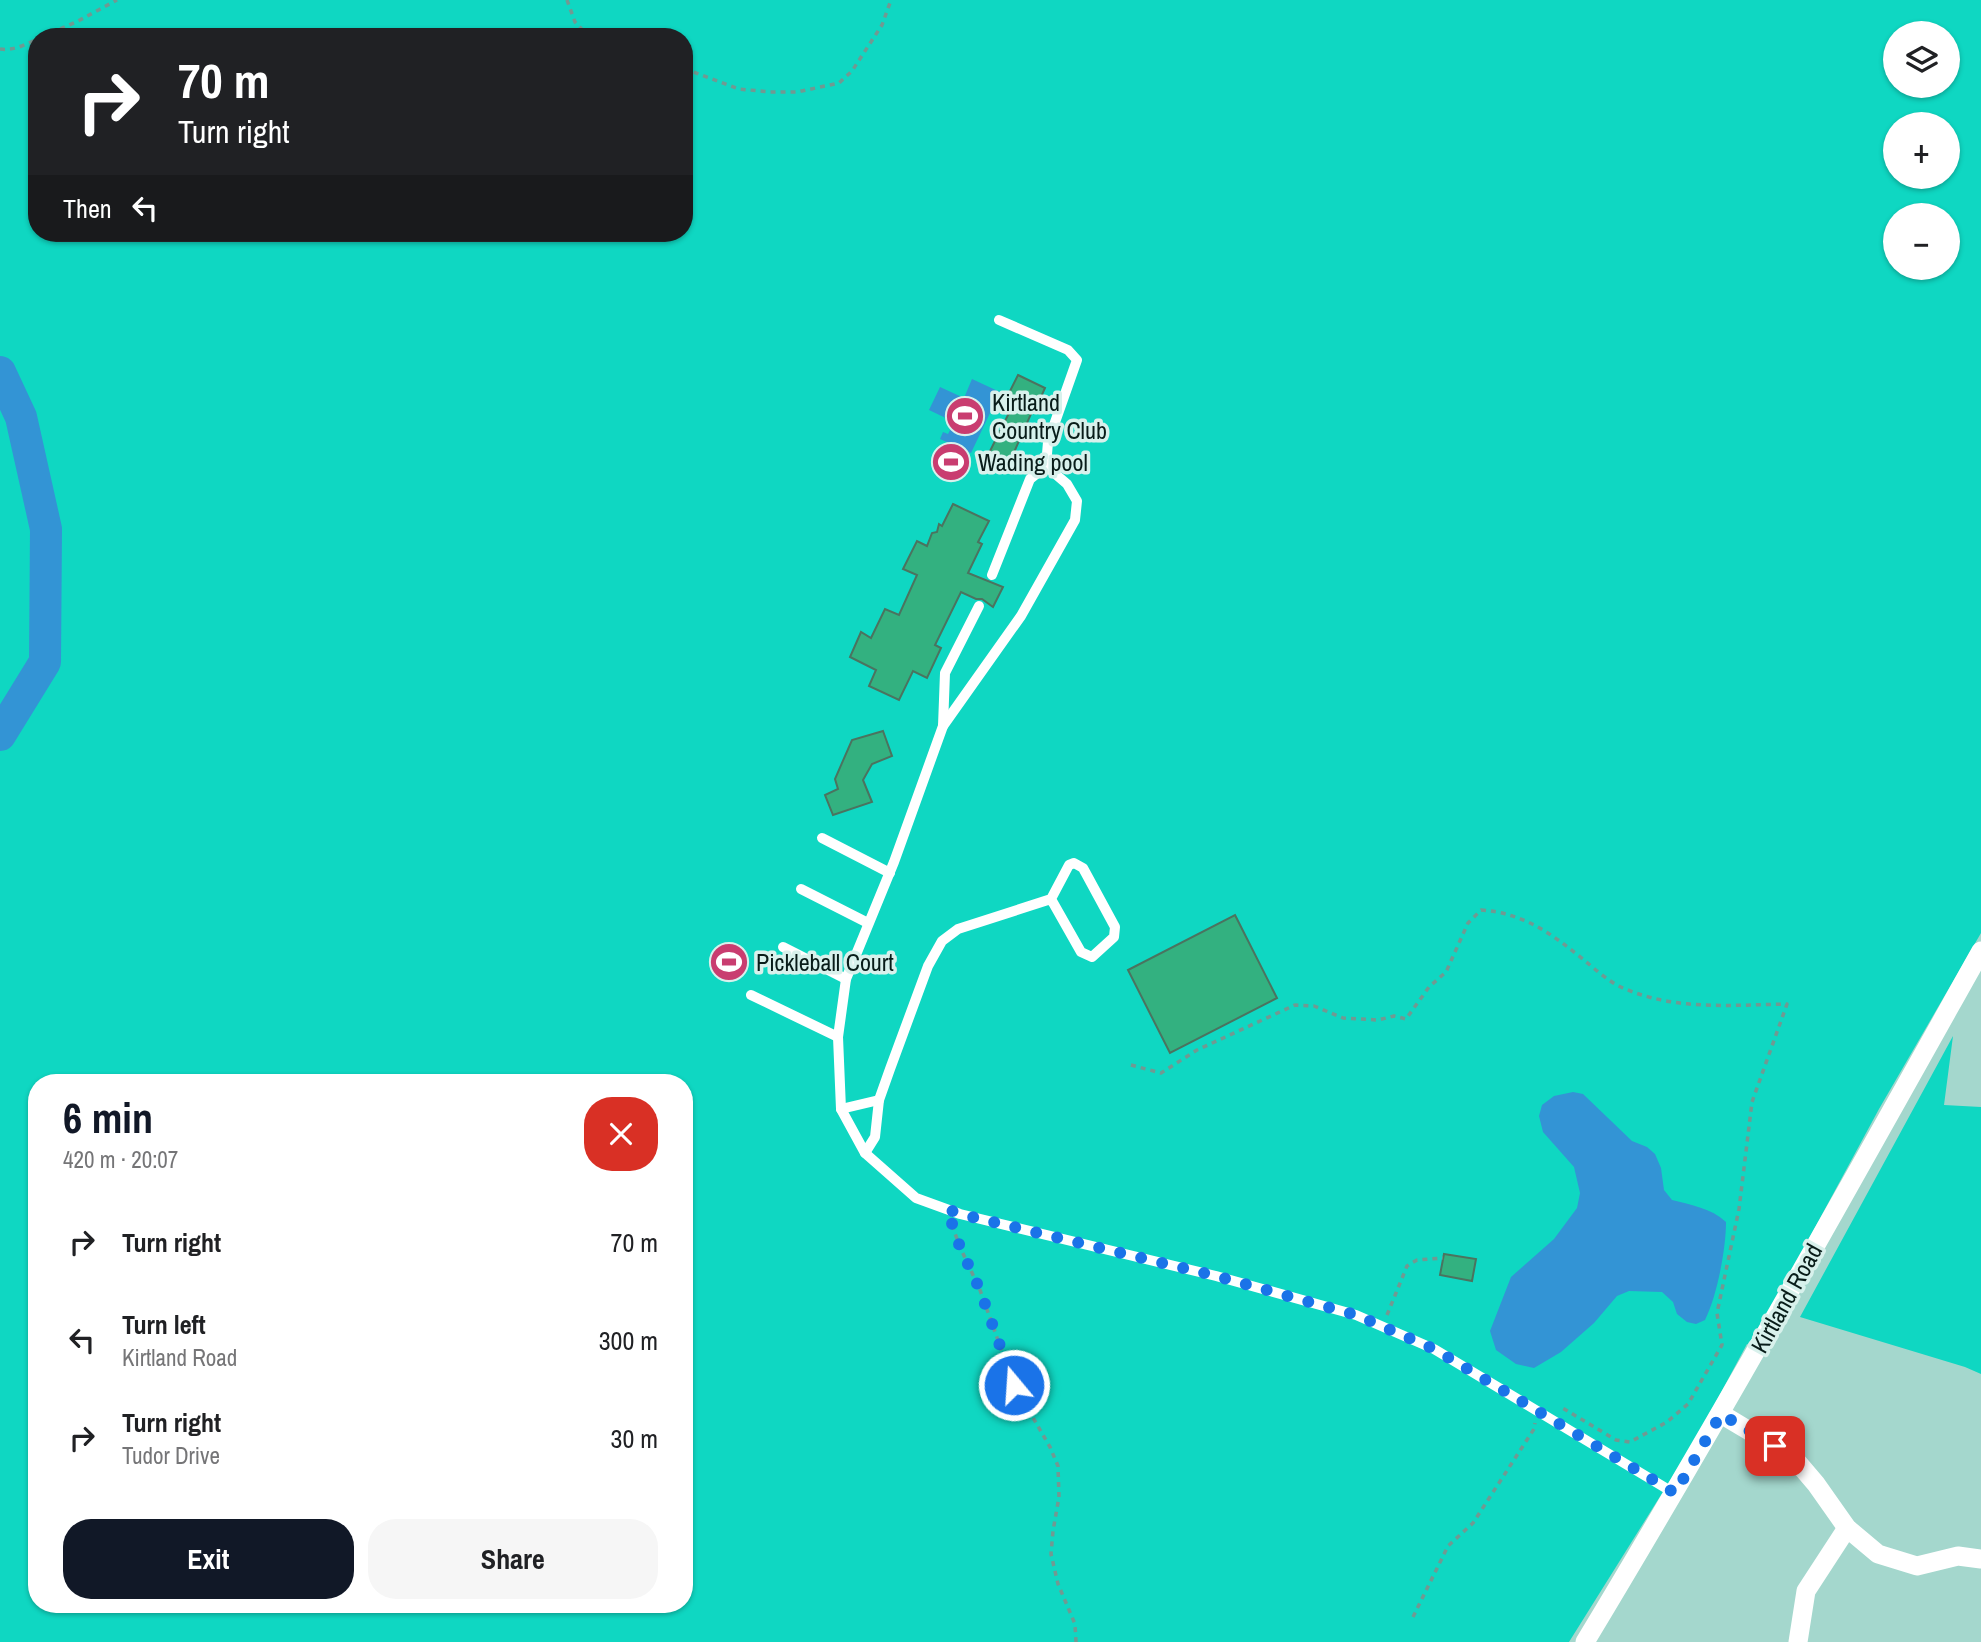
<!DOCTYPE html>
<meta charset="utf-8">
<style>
body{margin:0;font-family:"Archivo Narrow",sans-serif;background:#f6f6f6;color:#202124;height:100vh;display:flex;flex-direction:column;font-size:26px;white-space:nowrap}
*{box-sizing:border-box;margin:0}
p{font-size:23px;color:#757577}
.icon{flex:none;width:38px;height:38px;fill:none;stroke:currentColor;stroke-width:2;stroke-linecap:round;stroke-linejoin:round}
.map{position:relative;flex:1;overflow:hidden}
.details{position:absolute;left:28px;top:1074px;width:665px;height:539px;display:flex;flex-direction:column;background:#fff;border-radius:28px;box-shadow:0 2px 5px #0004}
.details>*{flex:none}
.guide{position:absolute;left:28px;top:28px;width:665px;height:214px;border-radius:28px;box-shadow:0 2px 5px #0004;background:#202124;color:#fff;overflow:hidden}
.tools{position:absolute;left:1883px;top:21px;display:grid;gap:14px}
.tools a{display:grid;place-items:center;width:77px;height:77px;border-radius:50%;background:#fff;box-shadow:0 2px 5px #0004;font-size:35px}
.pin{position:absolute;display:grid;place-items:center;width:60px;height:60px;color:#fff;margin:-30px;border-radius:14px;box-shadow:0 4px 10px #0006}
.me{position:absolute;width:77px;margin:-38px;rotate:342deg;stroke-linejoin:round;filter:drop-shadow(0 0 5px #0008)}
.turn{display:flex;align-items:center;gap:24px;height:147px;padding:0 35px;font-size:32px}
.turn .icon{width:91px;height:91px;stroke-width:2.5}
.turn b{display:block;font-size:49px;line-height:60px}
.then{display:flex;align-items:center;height:66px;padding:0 35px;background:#0003;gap:14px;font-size:26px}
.round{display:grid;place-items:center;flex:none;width:74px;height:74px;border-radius:28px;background:#f6f6f6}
.summary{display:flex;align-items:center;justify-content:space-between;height:119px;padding:0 35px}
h1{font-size:42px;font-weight:700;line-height:52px;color:#111827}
.button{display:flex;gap:14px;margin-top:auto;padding:14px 35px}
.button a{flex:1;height:80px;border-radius:28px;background:#111827;color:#fff;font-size:28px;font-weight:700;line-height:80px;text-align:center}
.button a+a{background:#f6f6f6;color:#202124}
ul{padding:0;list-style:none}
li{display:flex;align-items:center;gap:21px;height:98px;padding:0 35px}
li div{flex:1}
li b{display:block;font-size:26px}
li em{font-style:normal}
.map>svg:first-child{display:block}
</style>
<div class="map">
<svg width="1981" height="1642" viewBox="0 0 1981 1642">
<rect width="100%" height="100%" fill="#a4d7cd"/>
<g fill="#0fd7c2" fill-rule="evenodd">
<path d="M0 0H1981V933L1879 1109 1751 1346 1747 1344 1696 1439 1569 1642H0ZM1895 33H1948V86H1895ZM37 37H684V233H37ZM1895 124H1948V177H1895ZM1895 215H1948V268H1895ZM37 1083H684V1605H37Z"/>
<path d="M1953 1036 1944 1105 1981 1107V1374L1965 1367 1800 1317Z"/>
</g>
<g fill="#3394d5">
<path d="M972 379 1000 392 971 453 940 439 943 432 948 434 954 422 929 410 940 387 964 398Z"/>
<path d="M940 452 965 463 961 473 936 461Z"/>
<path d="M1573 1092 1583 1094 1632 1141 1647 1147 1655 1154 1661 1168 1664 1190 1672 1200C1691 1205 1711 1208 1726 1222 1726 1249 1717 1296 1705 1320L1696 1324 1687 1322 1677 1314 1673 1302 1662 1292 1629 1291 1617 1296 1594 1323 1561 1352 1534 1368 1516 1364 1496 1350 1490 1331 1511 1277 1554 1239 1577 1208 1580 1193 1574 1167 1543 1132 1539 1116 1542 1105 1554 1096Z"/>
</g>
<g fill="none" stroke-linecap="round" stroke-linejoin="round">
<path stroke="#3394d5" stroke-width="32" d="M0 372 21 417 46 529 45 662 0 735"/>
</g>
<g fill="#33b180" stroke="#4b735f" stroke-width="2">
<path d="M1018 375 1045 388 1036 408 1034 407 1008 466 988 455 1015 401 1007 397Z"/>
<path d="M953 504 989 521 978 542 982 544 968 573 1003 587 993 607 982 599H976L961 592 935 645 941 648 927 678 913 671 899 700 869 686 876 670 850 657 861 632 871 638 885 609 899 615 917 575 903 569 917 541 927 546 932 533 937 532 939 524 942 526Z"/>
<path d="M883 731 892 756 872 764 863 780 872 802 833 815 825 795 838 789 835 779 852 740Z"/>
<path d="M1235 915 1277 998 1170 1053 1128 970Z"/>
<path d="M1444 1254 1476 1259 1472 1281 1440 1275Z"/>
</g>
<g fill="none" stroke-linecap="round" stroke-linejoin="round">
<g stroke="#719992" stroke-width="3.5" stroke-dasharray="5 5" stroke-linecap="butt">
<path d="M567 0 575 22 589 37"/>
<path d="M42 37 78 21 117 0"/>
<path d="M0 49C13 51 25 45 37 39"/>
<path d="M684 70 691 71 739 89 770 92H797L839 83 852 71 882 25 891 0"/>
<path d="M1131 1065 1161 1073 1197 1050 1295 1005 1314 1006 1343 1018 1378 1020 1394 1016 1406 1019 1429 987 1446 972 1468 923 1481 910C1524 913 1552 934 1584 960 1596 970 1609 982 1623 988 1676 1011 1731 1005 1787 1004L1752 1102 1739 1209 1717 1313 1722 1345 1688 1404 1667 1422 1630 1442 1616 1440 1561 1407"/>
<path d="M952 1225 960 1247 980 1290 1014 1385 1050 1447 1058 1466 1059 1497 1053 1531 1051 1554 1058 1584 1075 1624 1076 1642"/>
<path d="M1387 1315 1407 1266 1417 1260 1443 1258"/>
<path d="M1413 1617 1448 1546 1473 1523 1534 1429 1535 1423"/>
</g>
<g stroke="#fff" stroke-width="10">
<path d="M999 320 1068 350 1077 360 1048 442 1046 466 1067 484 1077 501 1075 520 1021 616 943 726 894 862 846 979 838 1037 841 1109 865 1153 916 1198 960 1214 1216 1276 1356 1315 1434 1349 1674 1493"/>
<path d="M992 575 1030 479 1046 466"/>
<path d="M943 726 945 673 979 606"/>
<path d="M822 838 890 873"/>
<path d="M801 889 868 923"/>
<path d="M783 947 846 979"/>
<path d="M751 995 838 1037"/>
<path d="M841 1109 879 1100"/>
<path d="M865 1153 875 1137 879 1100 890 1069 928 966 942 941 958 929 1051 899 1069 865 1074 863 1083 868 1115 927 1114 937 1092 957 1081 952 1051 899"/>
</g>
<g stroke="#fff" stroke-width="19">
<path d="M1721 1414 1793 1457 1816 1484 1847 1528 1878 1554 1917 1566 1958 1556 1981 1559"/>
<path d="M1585 1642C1722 1415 1851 1183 1981 951"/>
<path d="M1798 1642 1806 1591 1847 1528"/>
</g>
</g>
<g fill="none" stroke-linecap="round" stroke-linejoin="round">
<path stroke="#1a73e8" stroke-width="12" stroke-dasharray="0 21.6" d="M1014 1385 980 1290 960 1247 947 1209 960 1214 1216 1276 1356 1315 1434 1349 1675 1493 1721 1414 1775 1446"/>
</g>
<defs>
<g id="stadium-disc" transform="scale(2.0125)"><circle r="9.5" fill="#c93d70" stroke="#d8f1ec"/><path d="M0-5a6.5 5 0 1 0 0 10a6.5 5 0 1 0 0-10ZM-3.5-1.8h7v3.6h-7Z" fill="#fff"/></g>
</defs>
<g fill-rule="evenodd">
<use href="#stadium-disc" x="965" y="416"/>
<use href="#stadium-disc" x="951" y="462"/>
<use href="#stadium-disc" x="729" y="962"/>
</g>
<g text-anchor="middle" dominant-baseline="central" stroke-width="7" stroke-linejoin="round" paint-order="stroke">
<g font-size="24" fill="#081c19" stroke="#d8f1ec" text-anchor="start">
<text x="992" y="402">Kirtland<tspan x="992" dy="28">Country Club</tspan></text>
<text x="978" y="462">Wading pool</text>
<text x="756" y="962">Pickleball Court</text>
</g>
<g font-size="24" fill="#081c19" stroke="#d8f1ec">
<text transform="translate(1786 1298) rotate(-61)">Kirtland Road</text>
</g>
</g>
</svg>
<div class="tools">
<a><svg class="icon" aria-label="layers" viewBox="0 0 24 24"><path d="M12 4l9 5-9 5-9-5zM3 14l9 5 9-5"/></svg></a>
<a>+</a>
<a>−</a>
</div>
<div class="pin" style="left:1775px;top:1446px;background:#d93025"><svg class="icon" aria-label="arrive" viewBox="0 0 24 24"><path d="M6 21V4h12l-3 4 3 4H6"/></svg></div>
<svg class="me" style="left:1014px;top:1385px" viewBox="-20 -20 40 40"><circle r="17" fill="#1a73e8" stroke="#fff" stroke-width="3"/><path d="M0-11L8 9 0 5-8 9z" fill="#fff"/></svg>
<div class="guide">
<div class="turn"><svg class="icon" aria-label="right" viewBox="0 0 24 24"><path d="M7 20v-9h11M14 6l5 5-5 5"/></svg><div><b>70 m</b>Turn right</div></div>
<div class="then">Then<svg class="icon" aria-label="left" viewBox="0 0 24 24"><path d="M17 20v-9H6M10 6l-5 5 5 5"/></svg></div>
</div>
<section class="details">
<div class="summary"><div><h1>6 min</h1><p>420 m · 20:07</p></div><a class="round" style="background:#d93025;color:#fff"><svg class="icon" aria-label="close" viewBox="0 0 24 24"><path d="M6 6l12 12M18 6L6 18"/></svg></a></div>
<ul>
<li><svg class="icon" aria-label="right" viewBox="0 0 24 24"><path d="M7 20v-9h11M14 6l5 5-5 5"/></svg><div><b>Turn right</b></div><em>70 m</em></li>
<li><svg class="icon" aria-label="left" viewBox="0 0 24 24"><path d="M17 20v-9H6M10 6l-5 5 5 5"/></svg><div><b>Turn left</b><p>Kirtland Road</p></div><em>300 m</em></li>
<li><svg class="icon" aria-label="right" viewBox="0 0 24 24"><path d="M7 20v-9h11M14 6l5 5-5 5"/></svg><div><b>Turn right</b><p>Tudor Drive</p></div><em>30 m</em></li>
</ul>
<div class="button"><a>Exit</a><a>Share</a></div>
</section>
</div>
